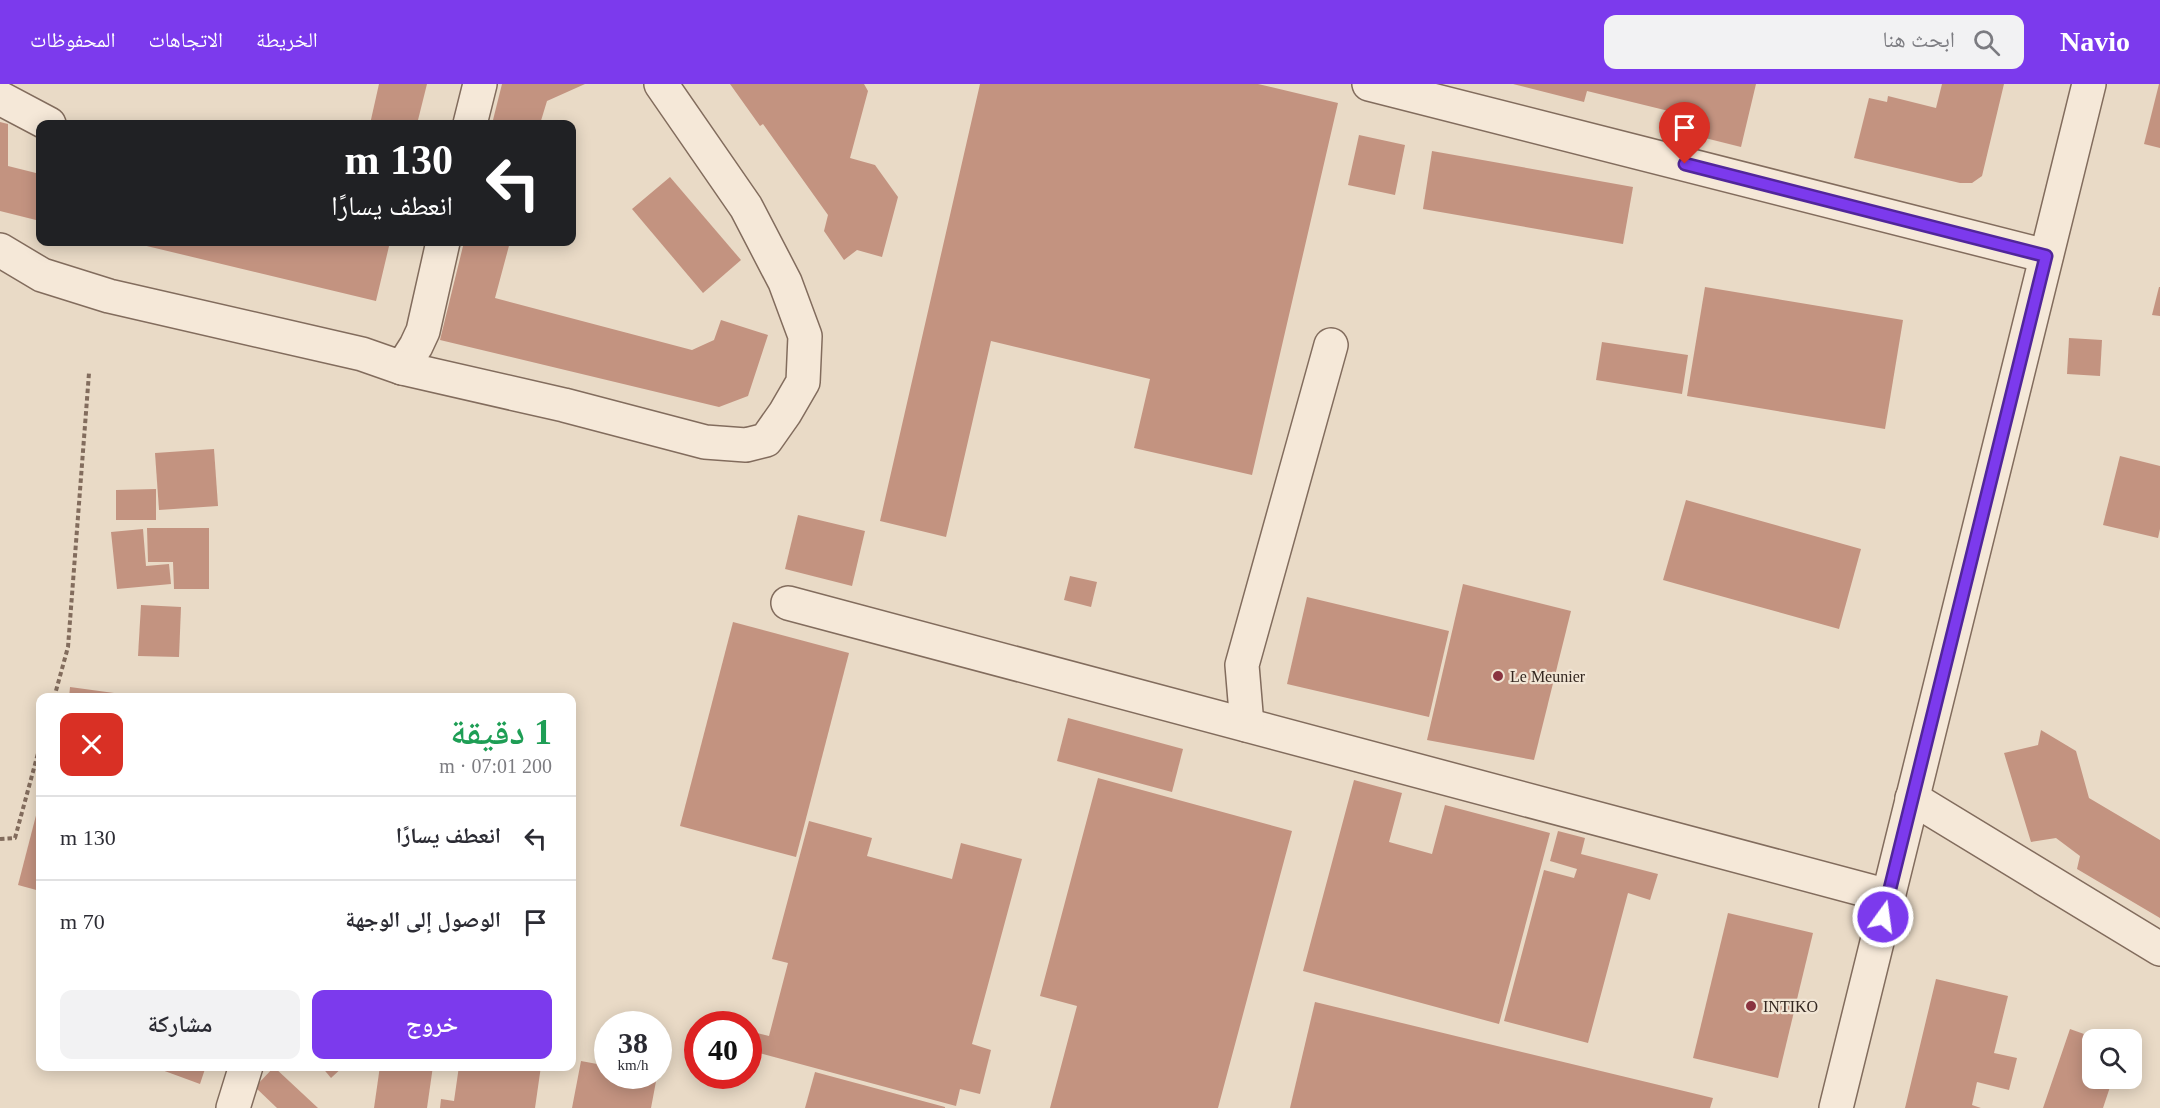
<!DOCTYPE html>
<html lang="ar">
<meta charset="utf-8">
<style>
body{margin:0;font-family:"Times New Roman","Noto Naskh Arabic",serif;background:#f2f2f3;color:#2b2b33;direction:rtl;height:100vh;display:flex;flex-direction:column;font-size:22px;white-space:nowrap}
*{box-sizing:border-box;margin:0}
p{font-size:20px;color:#7c7c81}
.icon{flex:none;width:33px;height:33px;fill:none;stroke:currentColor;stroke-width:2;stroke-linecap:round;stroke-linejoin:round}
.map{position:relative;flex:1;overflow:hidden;direction:ltr}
.drawer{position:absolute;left:36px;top:609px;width:540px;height:378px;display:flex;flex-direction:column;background:#fff;border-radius:12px;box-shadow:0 3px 15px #0003;direction:rtl}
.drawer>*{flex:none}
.hud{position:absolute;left:36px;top:36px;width:540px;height:126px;border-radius:12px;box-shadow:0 3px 15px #0003;direction:rtl;background:#202124;color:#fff;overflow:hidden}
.buttons{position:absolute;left:2082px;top:945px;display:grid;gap:12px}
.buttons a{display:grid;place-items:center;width:60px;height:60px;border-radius:12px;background:#fff;box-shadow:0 3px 15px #0003;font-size:30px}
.speed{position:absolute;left:594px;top:927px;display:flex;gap:12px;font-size:30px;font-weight:700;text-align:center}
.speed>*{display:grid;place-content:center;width:78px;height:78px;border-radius:50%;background:#fff;box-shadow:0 3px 15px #0003;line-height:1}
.speed small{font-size:15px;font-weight:400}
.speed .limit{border:9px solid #d22;background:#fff;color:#111}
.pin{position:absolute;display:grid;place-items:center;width:51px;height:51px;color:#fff;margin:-62px -26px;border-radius:50% 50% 50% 0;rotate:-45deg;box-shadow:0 0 6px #0007}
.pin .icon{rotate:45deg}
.me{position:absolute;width:66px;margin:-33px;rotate:14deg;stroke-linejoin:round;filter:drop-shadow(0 0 4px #0008)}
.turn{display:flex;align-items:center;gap:21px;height:126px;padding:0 24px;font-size:27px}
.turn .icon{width:78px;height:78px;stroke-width:2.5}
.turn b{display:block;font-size:42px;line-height:51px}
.round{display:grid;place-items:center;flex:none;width:63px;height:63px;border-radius:12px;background:#f2f2f3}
.head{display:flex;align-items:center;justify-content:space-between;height:102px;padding:0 24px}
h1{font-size:36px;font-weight:600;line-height:45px;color:#1e9e55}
.cta{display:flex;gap:12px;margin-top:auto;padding:12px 24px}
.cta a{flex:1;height:69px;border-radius:12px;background:#7c3aed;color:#fff;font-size:24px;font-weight:600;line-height:69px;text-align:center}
.cta a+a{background:#f2f2f3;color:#2b2b33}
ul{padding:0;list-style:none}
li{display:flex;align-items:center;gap:18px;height:84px;padding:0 24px;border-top:2px solid #e1e1e2}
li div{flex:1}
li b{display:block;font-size:22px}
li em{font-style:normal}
header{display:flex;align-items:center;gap:36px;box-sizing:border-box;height:84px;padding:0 30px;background:#7c3aed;color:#fff}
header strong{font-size:28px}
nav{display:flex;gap:33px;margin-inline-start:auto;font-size:21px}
.search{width:420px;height:54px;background:#f2f2f3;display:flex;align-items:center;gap:15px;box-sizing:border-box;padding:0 21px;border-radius:12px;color:#7c7c81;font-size:22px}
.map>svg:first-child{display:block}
</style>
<header>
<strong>Navio</strong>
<div class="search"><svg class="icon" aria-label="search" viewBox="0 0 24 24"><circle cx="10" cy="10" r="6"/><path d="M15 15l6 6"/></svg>ابحث هنا</div>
<nav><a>الخريطة</a><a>الاتجاهات</a><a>المحفوظات</a></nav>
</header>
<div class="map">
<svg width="2160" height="1024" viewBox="0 0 2160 1024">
<rect width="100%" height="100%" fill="#e9dac6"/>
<g fill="#c39380">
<path d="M379 0H427L417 40H370Z"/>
<path d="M502 0H585L547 17 540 40H492Z"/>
<path d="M730 0H864L868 7 850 74 875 81 898 113 882 173 857 166 844 176 824 147 828 131 763 40 760 42Z"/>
<path d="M980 0H1258L1338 19 1252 391 1134 364 1150 295 991 257 946 453 880 437Z"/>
<path d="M1513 0H1756L1741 63 1677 47 1681 30 1587 7 1584 18Z"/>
<path d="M1942 0H2004L1982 92 1972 99H1960L1854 74 1869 14 1887 18 1888 12 1936 24Z"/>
<path d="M2159 0H2160V64L2144 60Z"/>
<path d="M0 38 8 40V82L40 90V137L0 127Z"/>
<path d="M1359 51 1405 61 1395 111 1348 101Z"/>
<path d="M1432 67 1633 103 1623 160 1423 125Z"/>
<path d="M670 93 741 176 703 209 632 125Z"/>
<path d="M130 158H327L342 161 343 158H390L376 217Z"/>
<path d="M464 158H510L495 214 692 266 714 256 721 236 768 251 748 312 719 323 440 256Z"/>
<path d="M1705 203 1903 236 1885 345 1687 312Z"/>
<path d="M2159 203H2160V232L2152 231Z"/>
<path d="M2069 254 2102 256 2100 292 2067 290Z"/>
<path d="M1602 258 1688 271 1682 310 1596 296Z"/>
<path d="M214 365 218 422 159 426 155 369Z"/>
<path d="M2120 372 2160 382V445L2158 454 2103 441Z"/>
<path d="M156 405V436H116V406Z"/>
<path d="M1686 416 1861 465 1839 545 1663 496Z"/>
<path d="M798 431 865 447 852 502 785 485Z"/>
<path d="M147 444H209V505H174L173 478H148Z"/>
<path d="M143 445 146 482 169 480 171 500 117 505 111 448Z"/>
<path d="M1070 492 1097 498 1091 523 1064 516Z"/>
<path d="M1463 500 1571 527 1534 676 1427 656Z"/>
<path d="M1307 513 1449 547 1429 633 1287 600Z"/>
<path d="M141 521 181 523 179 573 138 572Z"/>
<path d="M733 538 849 569 796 773 680 742Z"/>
<path d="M70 603 136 612 135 614H69Z"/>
<path d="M1068 634 1183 665 1172 708 1057 677Z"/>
<path d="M2041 646 2076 667 2089 714 2160 756V834L2077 785 2080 772 2056 754 2031 758 2004 669 2038 661Z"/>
<path d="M1098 694 1292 747 1218 1024H1050L1077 922 1040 912Z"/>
<path d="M1354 696 1402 709 1389 758 1432 770 1445 721 1550 749 1499 940 1303 887Z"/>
<path d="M40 716V807L18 801Z"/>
<path d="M809 737 872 754 867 772 952 795 961 759 1022 775 972 960 991 966 980 1010 960 1005 956 1022 748 966 753 948 769 952 788 879 772 875Z"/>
<path d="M1558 747 1585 754 1581 770 1658 790 1650 816 1628 809 1588 959 1504 937 1544 786 1574 794 1577 785 1550 777Z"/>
<path d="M1728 829 1813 849 1778 994 1693 974Z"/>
<path d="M1936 895 2008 912 1994 969 2017 974 2009 1006 1977 998 1972 1021 1981 1024H1905Z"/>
<path d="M1315 918 1713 1014 1710 1024H1290Z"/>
<path d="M2070 945 2098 955 2092 956V994H2113L2103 1024H2043Z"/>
<path d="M581 977 608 982V992H657L651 1024H572Z"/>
<path d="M151 982H206L200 1000Z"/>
<path d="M321 982H344L331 994Z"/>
<path d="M380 982H433L427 1024H374Z"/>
<path d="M459 982H541L535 1024H440L441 1015 454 1017Z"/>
<path d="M274 983 318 1024H277L255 1003Z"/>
<path d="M815 988 945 1023V1024H805Z"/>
</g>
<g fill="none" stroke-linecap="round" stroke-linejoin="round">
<g stroke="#826c5d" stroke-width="36">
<g id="minor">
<path d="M1369 0 2046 172"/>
<path d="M0 14 49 40"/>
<path d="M470 40 480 0"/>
<path d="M0 166 42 191 109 212 362 270 402 284 416 262 423 247 443 158"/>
<path d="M402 284 564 321 705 358 746 361 766 356 785 329 803 298 805 252 785 198 746 123 661 0"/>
<path d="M788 519 1888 812"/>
<path d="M1247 641 1242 581 1331 261"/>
<path d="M1912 714 2160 865"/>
<path d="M233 1024 246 982"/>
<path d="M1836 1024 2089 0"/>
</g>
</g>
<g stroke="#826c5d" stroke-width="4" stroke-dasharray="4.5 3" stroke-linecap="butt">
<path d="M54 614 68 563 89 289"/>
<path d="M0 755 15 754 40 662"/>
</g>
<use href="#minor" stroke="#f5e8d8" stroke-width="33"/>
</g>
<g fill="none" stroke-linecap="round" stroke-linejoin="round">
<g stroke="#51269a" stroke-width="15">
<path id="route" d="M1685 80 2046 172 1883 833"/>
</g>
<use href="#route" stroke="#7c3aed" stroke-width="10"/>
</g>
<g fill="#8a3440" stroke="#f1e5d4" stroke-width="2">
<circle cx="1498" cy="592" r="6"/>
<circle cx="1751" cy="922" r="6"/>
</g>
<g text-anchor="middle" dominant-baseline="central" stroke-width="4.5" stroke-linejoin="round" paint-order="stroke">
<g font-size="16" fill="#342720" stroke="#f1e5d4" text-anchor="start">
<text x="1510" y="592">Le Meunier</text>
<text x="1763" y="922">INTIKO</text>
</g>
</g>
</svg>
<div class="buttons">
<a><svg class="icon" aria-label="search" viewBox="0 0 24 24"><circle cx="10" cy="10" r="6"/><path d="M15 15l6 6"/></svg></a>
</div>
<div class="speed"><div>38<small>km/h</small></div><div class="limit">40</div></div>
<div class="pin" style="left:1685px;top:80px;background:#d93025"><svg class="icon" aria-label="arrive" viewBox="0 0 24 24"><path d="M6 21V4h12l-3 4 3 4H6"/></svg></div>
<svg class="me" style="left:1883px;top:833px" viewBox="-20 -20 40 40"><circle r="17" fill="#7c3aed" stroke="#fff" stroke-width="3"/><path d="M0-11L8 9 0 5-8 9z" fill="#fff"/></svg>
<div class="hud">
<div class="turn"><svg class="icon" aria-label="left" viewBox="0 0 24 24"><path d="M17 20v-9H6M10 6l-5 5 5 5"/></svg><div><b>130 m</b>انعطف يسارًا</div></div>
</div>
<section class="drawer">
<div class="head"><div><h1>1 دقيقة</h1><p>200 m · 07:01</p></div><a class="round" style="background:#d93025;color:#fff"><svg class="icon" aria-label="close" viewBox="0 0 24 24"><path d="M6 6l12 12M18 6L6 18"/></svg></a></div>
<ul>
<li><svg class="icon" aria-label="left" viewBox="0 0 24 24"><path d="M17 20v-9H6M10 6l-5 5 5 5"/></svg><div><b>انعطف يسارًا</b></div><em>130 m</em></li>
<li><svg class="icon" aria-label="arrive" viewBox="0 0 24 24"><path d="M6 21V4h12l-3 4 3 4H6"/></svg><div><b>الوصول إلى الوجهة</b></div><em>70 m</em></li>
</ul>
<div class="cta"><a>خروج</a><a>مشاركة</a></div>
</section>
</div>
